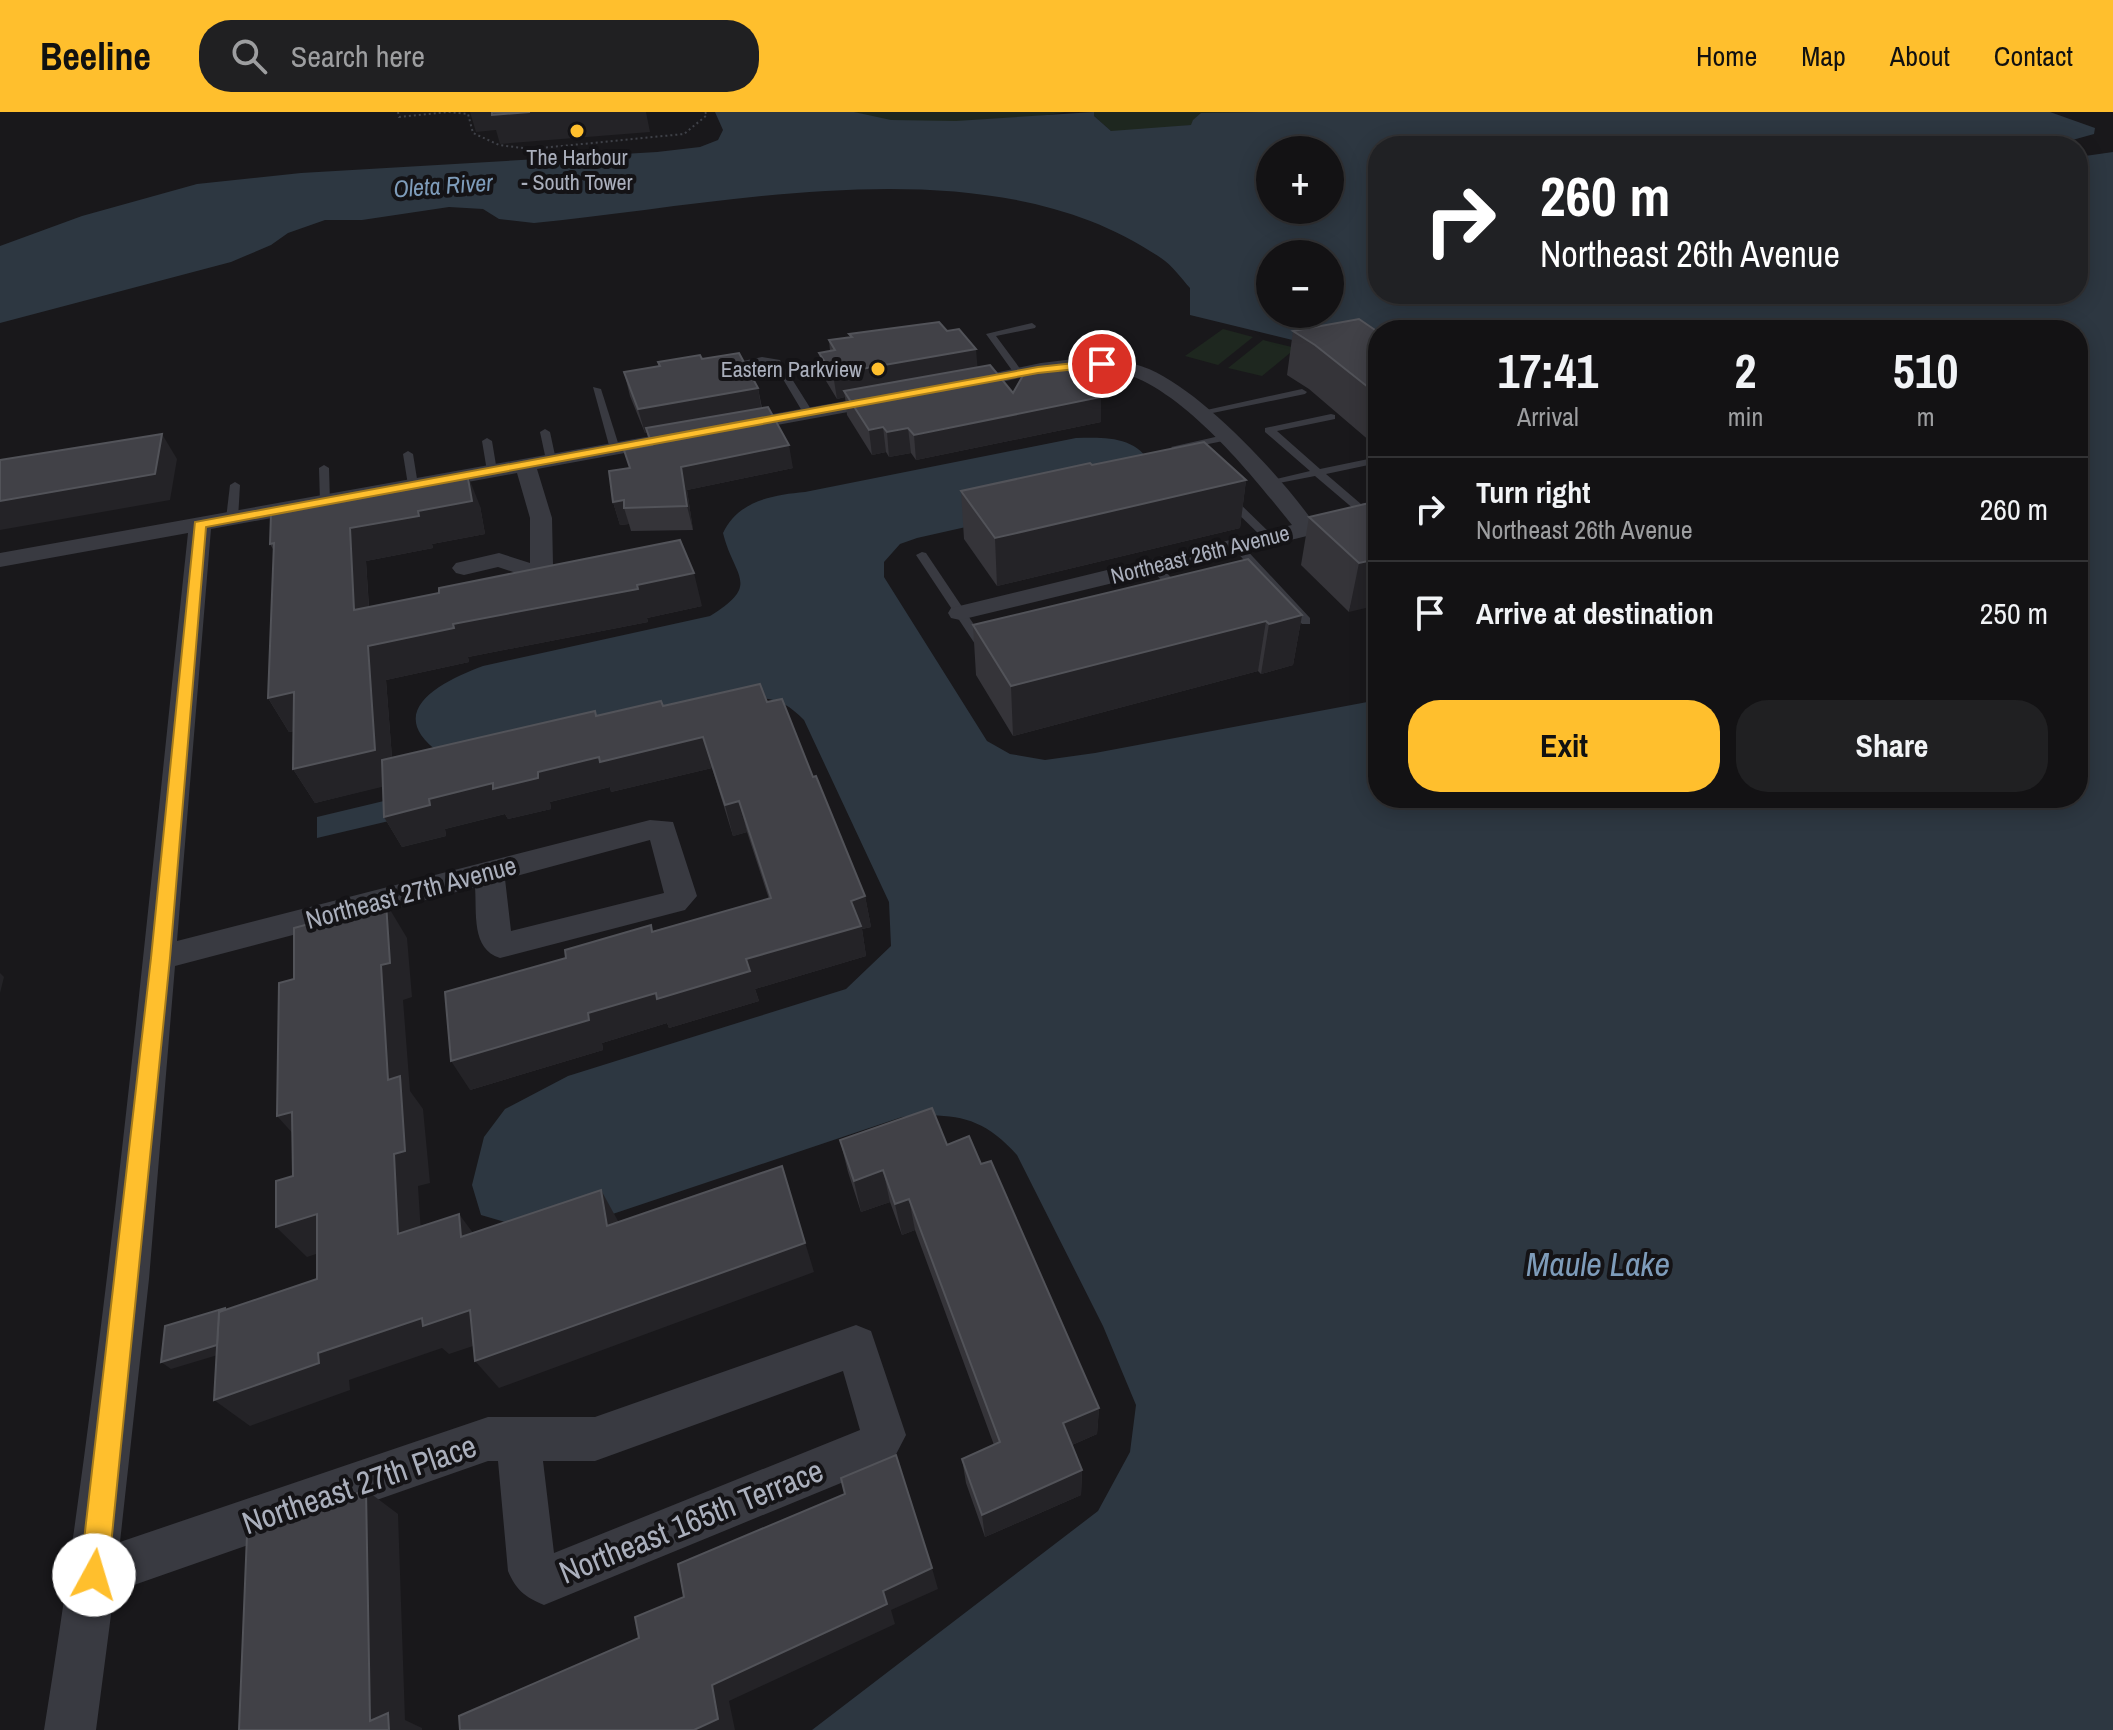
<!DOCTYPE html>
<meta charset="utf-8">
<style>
body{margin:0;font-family:"Archivo Narrow",sans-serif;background:#202022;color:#f1f3f6;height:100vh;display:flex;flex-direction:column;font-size:30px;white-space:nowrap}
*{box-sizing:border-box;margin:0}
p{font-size:26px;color:#9d9ea0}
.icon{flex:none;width:44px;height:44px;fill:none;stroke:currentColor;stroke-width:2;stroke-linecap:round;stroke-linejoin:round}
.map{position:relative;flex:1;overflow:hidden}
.sheet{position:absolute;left:1368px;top:208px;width:720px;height:488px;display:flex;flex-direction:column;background:#131214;border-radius:32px;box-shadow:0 4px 20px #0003,0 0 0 2px #323234}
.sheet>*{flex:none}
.guide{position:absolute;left:1368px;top:24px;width:720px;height:168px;border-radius:32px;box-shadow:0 4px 20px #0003,0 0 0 2px #323234;background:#202124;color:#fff;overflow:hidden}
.controls{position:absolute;left:1256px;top:24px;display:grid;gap:16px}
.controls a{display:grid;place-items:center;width:88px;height:88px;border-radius:50%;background:#131214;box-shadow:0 4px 20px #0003,0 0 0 2px #323234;font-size:40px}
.pin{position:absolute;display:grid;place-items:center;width:68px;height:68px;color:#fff;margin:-34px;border:4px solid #fff;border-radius:50%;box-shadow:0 2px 8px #0007}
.me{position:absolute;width:88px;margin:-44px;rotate:6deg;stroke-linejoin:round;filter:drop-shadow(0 0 6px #0008)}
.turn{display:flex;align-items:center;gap:28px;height:168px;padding:0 40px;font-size:36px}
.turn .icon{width:104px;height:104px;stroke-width:2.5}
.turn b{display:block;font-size:56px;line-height:68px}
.eta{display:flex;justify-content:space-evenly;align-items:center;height:136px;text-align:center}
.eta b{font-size:48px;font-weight:800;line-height:56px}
.action{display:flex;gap:16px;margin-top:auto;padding:16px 40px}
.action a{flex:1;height:92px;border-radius:32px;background:#ffbf2d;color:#111;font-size:32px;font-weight:800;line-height:92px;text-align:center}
.action a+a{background:#202022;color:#f1f3f6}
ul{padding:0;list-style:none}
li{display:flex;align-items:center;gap:24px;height:104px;padding:0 40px;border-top:2px solid #323234}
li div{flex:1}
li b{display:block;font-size:30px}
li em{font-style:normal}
header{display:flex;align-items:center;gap:48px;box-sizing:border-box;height:112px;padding:0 40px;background:#ffbf2d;color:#111}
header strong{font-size:38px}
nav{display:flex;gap:44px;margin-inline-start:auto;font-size:28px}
.search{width:560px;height:72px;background:#202022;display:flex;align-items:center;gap:20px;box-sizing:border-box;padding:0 28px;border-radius:32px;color:#9d9ea0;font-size:30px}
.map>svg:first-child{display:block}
</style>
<header>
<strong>Beeline</strong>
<div class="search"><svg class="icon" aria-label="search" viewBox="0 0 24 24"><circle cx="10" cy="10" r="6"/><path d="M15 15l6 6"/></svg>Search here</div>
<nav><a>Home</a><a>Map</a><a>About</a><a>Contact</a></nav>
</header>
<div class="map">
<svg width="2113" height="1618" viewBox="0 0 2113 1618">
<rect width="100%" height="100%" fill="#19181b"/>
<g fill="#1e271f">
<path d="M854 0H1065C1018 9 896 19 854 0Z"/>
<path d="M1094 0H1258L1219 1 1192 13 1127 20 1111 19 1094 4Z"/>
<path d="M1223 217 1253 225 1218 253 1185 244Z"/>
<path d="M1263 228 1296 236 1262 264 1228 256Z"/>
</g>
<g fill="#2d3741" fill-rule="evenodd">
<path d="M715 0H854L891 8 956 9 1094 0V4L1111 19 1191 13 1193 8 1201 1 1258 0H2050L2095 16 2094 22 2058 32 2026 34H1378V182H2078V45L2113 40V1618H812L1098 1399 1130 1340 1136 1293 1103 1214 1017 1043C981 1003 953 1001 902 1005L550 1123 481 1103 472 1073 484 1025 505 997 568 964 846 877 891 834 889 790 804 608C789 593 779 587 758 586L440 641C381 599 443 569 483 554L710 504C762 472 734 466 723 421 738 389 772 383 805 380L1076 326C1105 325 1137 324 1151 353L1129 378 917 426 900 432 884 450V465L987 629 1010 642 1045 648 1095 641 1378 588V686H2078V218H1378V249L1190 203V176C1181 166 1172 153 1161 146 990 28 725 93 534 111L499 107 483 97 449 95 362 108H325L288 121 271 133 231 150 0 211V134L82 104 197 72 301 61 657 40 700 35 718 28 723 18ZM1270 38H1330V98H1270ZM1270 142H1330V202H1270Z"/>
<path d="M388 688 389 709 317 726V705Z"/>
</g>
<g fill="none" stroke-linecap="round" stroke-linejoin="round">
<path stroke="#3f4148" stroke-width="2" stroke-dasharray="2 3" stroke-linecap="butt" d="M398 0 399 5 448 0 468 2 473 21 499 33 531 37 684 22 707 3 705 0"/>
<g fill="#393a41" fill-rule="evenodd">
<path d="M1032 211 1036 214 1035 216 996 224 1024 262 1016 264 986 222Z"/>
<path d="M762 245 780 248 814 302 813 304H805L774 252 762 251 724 257 719 254Z"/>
<path d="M593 275 601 277 620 337 619 339 610 337Z"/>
<path d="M1302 277 1307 280 1305 282 1198 304 1193 301Z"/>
<path d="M1331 302 1335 303V307L1277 319 1320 357 1378 345V351L1326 362 1361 392 1378 388V394L1355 398 1315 364 1269 373 1264 370 1310 359 1265 320V316Z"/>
<path d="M545 317 550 320 556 348 551 351 546 348 540 320Z"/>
<path d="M1224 323 1229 326 1228 328 1184 337 1197 350 1192 353 1171 335Z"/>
<path d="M487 326 492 329 497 359 492 362 487 359 482 329Z"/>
<path d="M408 339 413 342 418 373 413 376 408 373 403 342Z"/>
<path d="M324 353 329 356 330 390 325 393 320 390 319 356Z"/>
<path d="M235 370 240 373 238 407 232 410 226 407 230 373Z"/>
<path d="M1224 384H1232L1273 424V428H1265L1224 388Z"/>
<path d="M1237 431 1241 432 1310 506V512H1302L1233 436 1231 434Z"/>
<path d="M922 440 926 441 991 538 990 541 985 542 979 538 916 443Z"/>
<path d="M1155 450 1159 452 1184 480V486H1176L1151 456V452Z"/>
</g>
<g fill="#393a41" fill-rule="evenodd">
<path d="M1082 246C1106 246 1127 248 1149 257 1203 280 1283 366 1316 414L1307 424 960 508 951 506 948 501 951 496 1292 413C1251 362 1173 262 1103 257 1055 254 1006 270 959 280L949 274 952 270 1041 251Z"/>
<path d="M890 281 900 287 897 291 537 357 552 406 553 453H580L584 458 580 463 540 469 498 455 464 463 456 461 452 456 456 451 499 441 530 451V406L517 361 211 417 177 829 650 708 673 710 697 784 685 798 500 846C471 837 477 801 475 775L175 854 149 1167 120 1430 488 1305H595L856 1213 871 1219 906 1323 892 1350 544 1493C525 1485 516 1478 508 1459L498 1349H488L114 1480 96 1618H44C108 1221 145 821 188 421L0 455V441ZM650 728 664 781 511 819 505 767ZM843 1259 860 1318 554 1441 543 1349H595Z"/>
</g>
</g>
<g fill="#353439">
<path d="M1293 219 1378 220V336L1309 277 1287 263Z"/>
<path d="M849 222 977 255 1013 281 1101 285V310L916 348 911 341 889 345 886 340 872 343 847 303 845 285 837 287 823 264 819 241 830 239 829 228 850 225Z"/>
<path d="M702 247 758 276 762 296 793 356 687 378 693 418 631 419 629 412 620 413 613 390 629 356 650 333 647 321H645L630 284 624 260 659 254 658 250Z"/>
<path d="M1092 353 1246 368 1240 416 997 474 964 427 961 379Z"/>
<path d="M1378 389 1349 500 1301 453 1309 405Z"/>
<path d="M480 394 485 422 432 432 433 436 366 449 369 495 702 494 647 506 648 510 468 545 469 550 386 568 392 646 595 599 597 604 663 594 767 590 813 665 865 784 871 815 862 817 866 844 755 877 759 889 669 916 667 911 602 931 603 938 470 978 566 846 651 813 653 819 769 787 747 720 733 724 712 656 611 680 610 675 550 690 551 697 508 707 505 702 445 717 446 724 402 735 384 705 383 674 315 691 293 657 294 619 289 620 268 586 274 439 270 432Z"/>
<path d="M1302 503 1293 553 1261 562 1258 559 1013 624 976 563 973 513Z"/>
<path d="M840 1028 947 1033 981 1052 1099 1296 1097 1322 1072 1333 1082 1358 1081 1383 985 1425 966 1371 962 1347 994 1333 915 1118 902 1123 890 1090 861 1100 848 1060Z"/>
</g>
<g fill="#242327">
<path d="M470 0H646L650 20 500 32 496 18 476 20Z"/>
<path d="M976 237 978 261 844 279 845 285 837 287 833 262Z"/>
<path d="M758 276 762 300 645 321 638 297Z"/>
<path d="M1101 285V310L916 348 914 323Z"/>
<path d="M883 315 886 340 872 343 869 318Z"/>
<path d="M908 316 911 341 889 345 887 320Z"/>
<path d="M162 322 177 347 170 388 0 418V389Z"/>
<path d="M789 333 793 356 687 378 693 418 687 394 681 355Z"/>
<path d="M467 361 480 394 485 422 432 432 433 436 366 449 371 532 354 498 350 416 418 399Z"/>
<path d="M1246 368 1240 416 997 474 995 426Z"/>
<path d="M624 388V396L629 412 620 413 613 390Z"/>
<path d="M1378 447V493L1349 500 1359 451Z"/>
<path d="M694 461 702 494 647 506 648 510 468 545 469 550 386 568 394 672 315 691 293 657 368 534 453 512Z"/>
<path d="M1302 503 1293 553 1261 562 1269 512Z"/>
<path d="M1266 509 1258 559 1013 624 1011 574Z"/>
<path d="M294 580 314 614 289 620 268 586Z"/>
<path d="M703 625 712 656 611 680 610 675 550 690 551 697 508 707 505 702 445 717 446 724 402 735 384 705 429 687 599 645Z"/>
<path d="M739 689 747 720 733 724 725 693Z"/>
<path d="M865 784 871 815 862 817 866 844 755 877 759 889 669 916 667 911 602 931 603 938 470 978 451 949 746 847 851 789Z"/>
<path d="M386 791 407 826 412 885 403 888 410 979 423 997 430 1071 418 1074 423 1153 398 1122 381 853Z"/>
<path d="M0 861 4 865 0 881Z"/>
<path d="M292 1000 306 1036 277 1004Z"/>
<path d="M782 1054 814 1160 499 1276 475 1249Z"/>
<path d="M883 1058 890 1090 861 1100 854 1069Z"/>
<path d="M601 1078 618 1109 624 1145 607 1114Z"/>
<path d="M909 1087 915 1118 902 1123 895 1092Z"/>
<path d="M317 1102 346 1132 307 1145 276 1115Z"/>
<path d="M459 1102 482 1133 461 1125Z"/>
<path d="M225 1196 234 1203 231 1239 171 1257 161 1250Z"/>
<path d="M470 1198 494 1227 449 1242 442 1236 349 1268 350 1278 250 1314 214 1288 318 1241 422 1206Z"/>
<path d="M1099 1296 1097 1322 1063 1337V1311Z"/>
<path d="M1082 1358 1081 1383 985 1425 982 1403Z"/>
<path d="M366 1378 398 1402 405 1608 422 1616V1618H389L370 1609Z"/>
<path d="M932 1456 938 1477 891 1498 895 1512 729 1589 735 1618H694L712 1573 883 1479Z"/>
</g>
<g fill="#414147" stroke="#525359" stroke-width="2">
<path d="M492 0H530L492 3Z"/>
<path d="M1359 207 1378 220V283L1315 233 1293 219Z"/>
<path d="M939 210 947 219 959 217 976 237 833 262 819 241 835 238 829 228 852 225 849 222Z"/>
<path d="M739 241 758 276 638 297 624 260 660 254 658 250 700 243 702 247Z"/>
<path d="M990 253 1013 281 1025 260 1069 253 1101 285 914 323 908 316 887 320 883 315 869 318 844 279Z"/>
<path d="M768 295 789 333 681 355 687 394 624 396V388L613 390 609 359 630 356 624 338 652 333 646 316Z"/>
<path d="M162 322 155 362 0 389V348Z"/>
<path d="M1204 330 1246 368 995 426 961 379 1090 351 1092 353Z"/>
<path d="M467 361 472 389 418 399 419 404 350 416 354 498 439 481V476L680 428 694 461 637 473 638 477 453 512 454 516 368 534 375 638 293 657 294 580 268 586 274 431 270 432 271 402 409 377 408 372Z"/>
<path d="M1378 389V447L1359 451 1309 405Z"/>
<path d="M1248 447 1302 503 1269 512 1266 509 1011 574 973 513Z"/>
<path d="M760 572 767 590 782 587 813 665 816 664 865 784 851 789 861 814 746 847 750 859 657 887 656 881 588 901 589 908 451 949 445 880 566 846 565 838 651 813 652 820 771 786 739 689 725 693 703 625 600 650 599 645 538 660V666L493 677V671L429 687 430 693 384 705 382 648 595 599 596 604 661 589 663 594Z"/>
<path d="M386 791 390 851 381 853 388 968 400 964 405 1039 394 1042 398 1122 459 1102 461 1125 601 1078 607 1114 782 1054 805 1131 475 1249 470 1198 423 1214 422 1206 318 1241 319 1251 214 1288 219 1200 317 1167V1102L276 1115V1069L293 1064 292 1000 277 1004 279 871 294 867V816Z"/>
<path d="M932 996 947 1033 969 1024 981 1052 991 1049 1099 1296 1063 1311 1082 1358 982 1403 962 1347 1000 1330 909 1087 895 1092 883 1058 854 1069 840 1028Z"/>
<path d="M225 1196V1197L219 1200 217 1233 161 1250 165 1214Z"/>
<path d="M896 1343 932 1456 883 1479 887 1492 712 1573 718 1607 694 1618H460L459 1604 639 1526 635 1505 684 1485 678 1452 845 1382 841 1366Z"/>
<path d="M366 1378 370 1609 388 1601 389 1618H239L247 1423Z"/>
</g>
<path fill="#ffbf2d" stroke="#a67c1d" stroke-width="2" d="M1102 248 1105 249V254L1038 261 206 415 170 846 108 1463 104 1473 94 1477 84 1473 80 1463 151 846 195 410 1038 255Z"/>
<g fill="#ffbf2d" stroke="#141316" stroke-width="3">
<circle cx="577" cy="19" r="8"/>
<circle cx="878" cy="257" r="8"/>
</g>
<g text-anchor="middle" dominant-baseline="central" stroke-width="8" stroke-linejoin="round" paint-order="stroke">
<g font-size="22" fill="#aaafbc" stroke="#141316">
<text x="577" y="45">The Harbour<tspan x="577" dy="25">- South Tower</tspan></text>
<text x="862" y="257" text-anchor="end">Eastern Parkview</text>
</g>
<g font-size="22" fill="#aaafbc" stroke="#141316">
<text transform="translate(1200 442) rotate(-14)">Northeast 26th Avenue</text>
</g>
<g font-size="24" font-style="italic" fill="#7e9cba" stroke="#141316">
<text transform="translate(443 73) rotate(-4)">Oleta River</text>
</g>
<g font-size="26" fill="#aaafbc" stroke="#141316">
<text transform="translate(411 780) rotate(-15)">Northeast 27th Avenue</text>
</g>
<g font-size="32" fill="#aaafbc" stroke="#141316">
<text transform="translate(359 1372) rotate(-19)">Northeast 27th Place</text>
<text transform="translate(691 1409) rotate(-22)">Northeast 165th Terrace</text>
</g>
<g font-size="34" font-style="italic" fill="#7e9cba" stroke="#141316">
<text x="1598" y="1152">Maule Lake</text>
</g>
</g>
</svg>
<div class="controls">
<a>+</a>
<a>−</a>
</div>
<div class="pin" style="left:1102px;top:252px;background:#d93025"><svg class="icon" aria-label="arrive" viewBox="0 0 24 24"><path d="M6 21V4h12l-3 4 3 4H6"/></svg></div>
<svg class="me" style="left:94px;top:1463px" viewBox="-20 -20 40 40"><circle r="19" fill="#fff"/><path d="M0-13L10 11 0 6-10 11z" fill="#ffbf2d"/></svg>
<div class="guide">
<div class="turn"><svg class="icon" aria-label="right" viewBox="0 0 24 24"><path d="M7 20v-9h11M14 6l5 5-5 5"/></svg><div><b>260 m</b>Northeast 26th Avenue</div></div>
</div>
<section class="sheet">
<div class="eta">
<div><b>17:41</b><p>Arrival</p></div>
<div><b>2</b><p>min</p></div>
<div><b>510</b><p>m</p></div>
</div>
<ul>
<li><svg class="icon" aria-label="right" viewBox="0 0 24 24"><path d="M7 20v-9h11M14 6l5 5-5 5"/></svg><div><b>Turn right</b><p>Northeast 26th Avenue</p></div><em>260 m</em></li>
<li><svg class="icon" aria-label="arrive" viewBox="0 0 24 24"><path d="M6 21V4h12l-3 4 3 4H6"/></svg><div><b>Arrive at destination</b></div><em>250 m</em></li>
</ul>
<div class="action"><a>Exit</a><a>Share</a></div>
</section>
</div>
